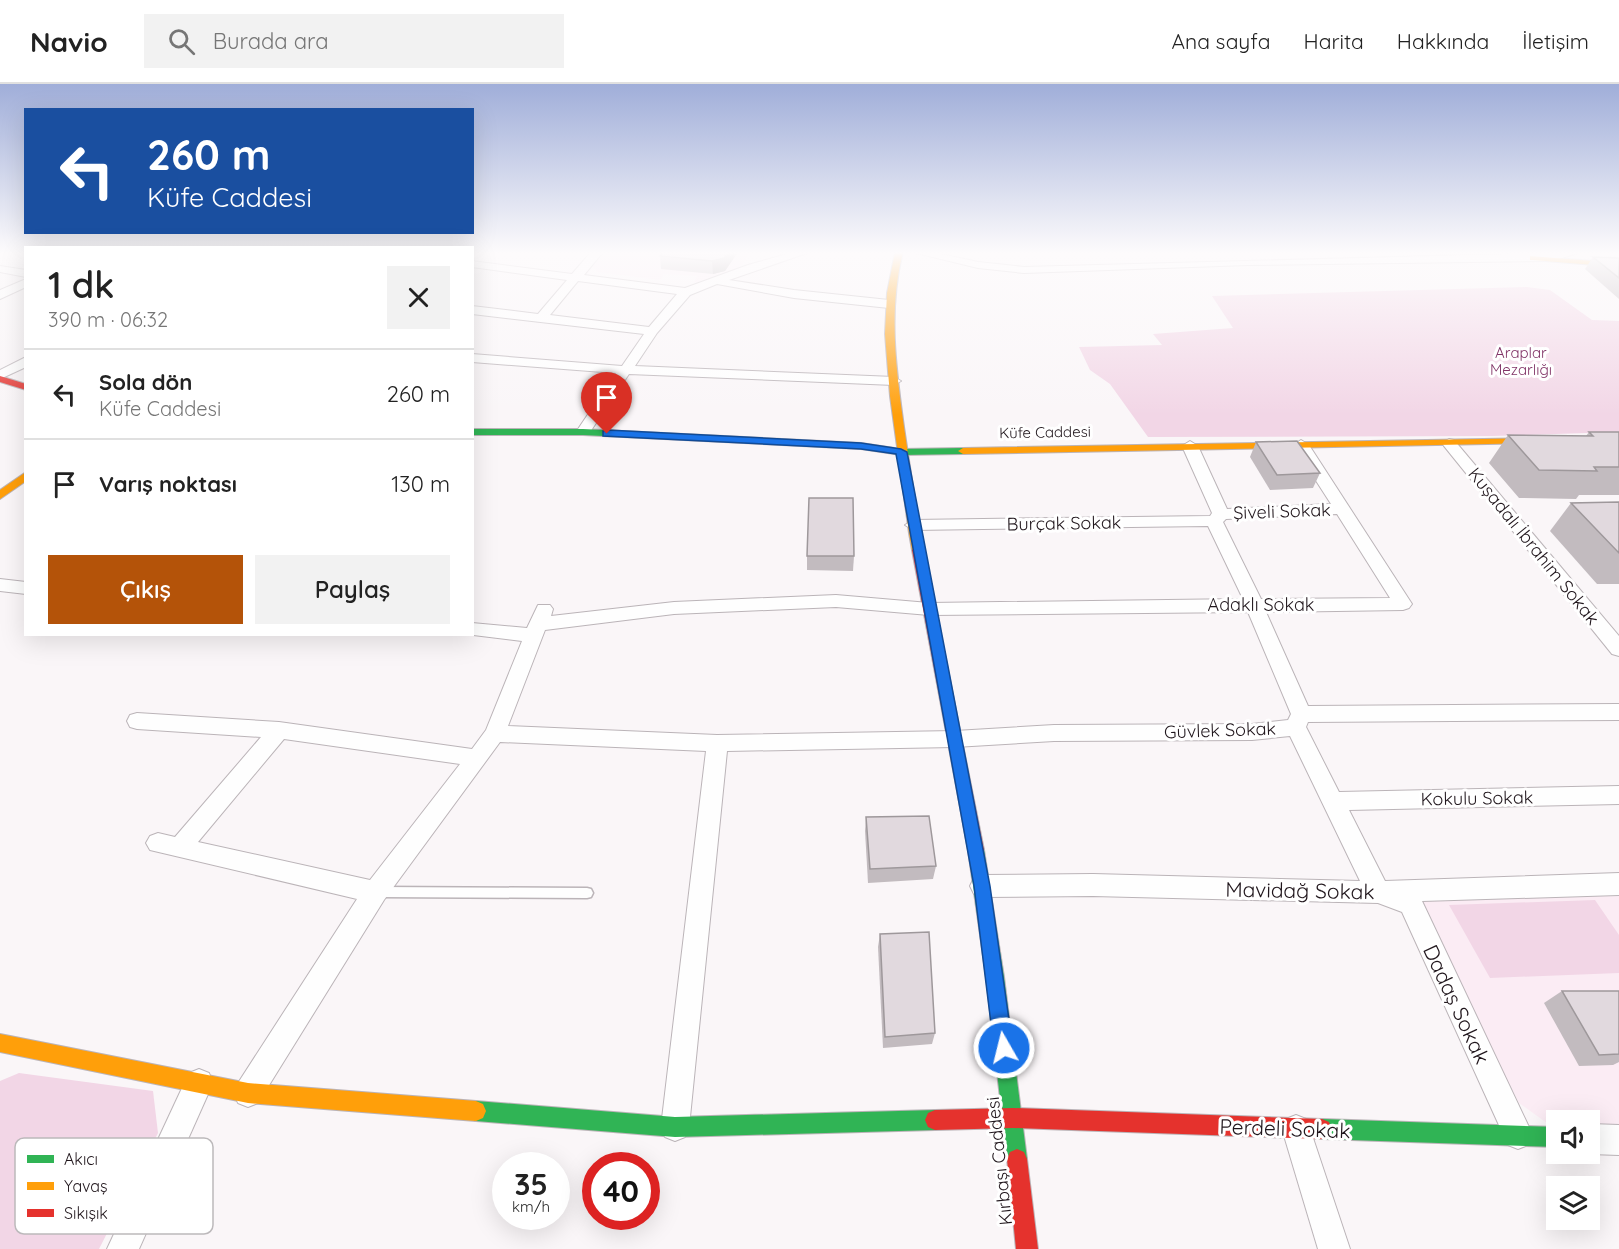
<!DOCTYPE html>
<html lang="tr">
<meta charset="utf-8">
<style>
body{margin:0;font-family:Quicksand,sans-serif;background:#f2f2f2;color:#222;height:100vh;display:flex;flex-direction:column;font-size:22px;white-space:nowrap}
*{box-sizing:border-box;margin:0}
p{font-size:20px;color:#767676}
.icon{flex:none;width:33px;height:33px;fill:none;stroke:currentColor;stroke-width:2;stroke-linecap:round;stroke-linejoin:round}
.map{position:relative;flex:1;overflow:hidden}
.sheet{position:absolute;left:24px;top:162px;width:450px;height:390px;display:flex;flex-direction:column;background:#fff;border-radius:0px;box-shadow:0 6px 24px #0002}
.sheet>*{flex:none}
.hud{position:absolute;left:24px;top:24px;width:450px;height:126px;border-radius:0px;box-shadow:0 6px 24px #0002;background:#1a4fa0;color:#fff;overflow:hidden}
.buttons{position:absolute;left:1546px;top:1026px;display:grid;gap:12px}
.buttons a{display:grid;place-items:center;width:54px;height:54px;border-radius:0px;background:#fff;box-shadow:0 6px 24px #0002;font-size:30px}
.speed{position:absolute;left:492px;top:1068px;display:flex;gap:12px;font-size:30px;font-weight:700;text-align:center}
.speed>*{display:grid;place-content:center;width:78px;height:78px;border-radius:50%;background:#fff;box-shadow:0 6px 24px #0002;line-height:1}
.speed small{font-size:15px;font-weight:400}
.speed .limit{border:9px solid #d22;background:#fff;color:#111}
.pin{position:absolute;display:grid;place-items:center;width:51px;height:51px;color:#fff;margin:-62px -26px;border-radius:50% 50% 50% 0;rotate:-45deg;box-shadow:0 0 6px #0007}
.pin .icon{rotate:45deg}
.me{position:absolute;width:66px;margin:-33px;rotate:352deg;stroke-linejoin:round;filter:drop-shadow(0 0 4px #0008)}
.turn{display:flex;align-items:center;gap:21px;height:126px;padding:0 24px;font-size:27px}
.turn .icon{width:78px;height:78px;stroke-width:2.5}
.turn b{display:block;font-size:42px;line-height:51px}
.round{display:grid;place-items:center;flex:none;width:63px;height:63px;border-radius:0px;background:#f2f2f2}
.headline{display:flex;align-items:center;justify-content:space-between;height:102px;padding:0 24px}
h1{font-size:36px;font-weight:600;line-height:45px}
.cta{display:flex;gap:12px;margin-top:auto;padding:12px 24px}
.cta a{flex:1;height:69px;border-radius:0px;background:#b45309;color:#fff;font-size:24px;font-weight:600;line-height:69px;text-align:center}
.cta a+a{background:#f2f2f2;color:#222}
ul{padding:0;list-style:none}
li{display:flex;align-items:center;gap:18px;height:90px;padding:0 24px;border-top:2px solid #e0e0e0}
li div{flex:1}
li b{display:block;font-size:22px}
li em{font-style:normal}
header{display:flex;align-items:center;gap:36px;box-sizing:border-box;height:84px;padding:0 30px;background:#fff;border-bottom:2px solid #e0e0e0}
header strong{font-size:28px}
nav{display:flex;gap:33px;margin-inline-start:auto;font-size:21px}
.search{width:420px;height:54px;background:#f2f2f2;display:flex;align-items:center;gap:15px;box-sizing:border-box;padding:0 21px;border-radius:0px;color:#767676;font-size:22px}
.map>svg:first-child{display:block}
</style>
<header>
<strong>Navio</strong>
<div class="search"><svg class="icon" aria-label="search" viewBox="0 0 24 24"><circle cx="10" cy="10" r="6"/><path d="M15 15l6 6"/></svg>Burada ara</div>
<nav><a>Ana sayfa</a><a>Harita</a><a>Hakkında</a><a>İletişim</a></nav>
</header>
<div class="map">
<svg width="1619" height="1165" viewBox="0 0 1619 1165">
<rect width="100%" height="100%" fill="#faf6f8"/>
<g fill="#fbecf4">
<path d="M603 168H749L744 179 737 185 694 199 697 192 664 190 660 196 597 188 593 182Z"/>
<path d="M1619 812V1044H1590V1036H1557L1554 1044 1519 1019 1414 814Z"/>
</g>
<g fill="#f2d6e6">
<path d="M1527 203 1550 206 1592 236 1619 237V348L1492 352 1148 353 1110 300 1090 286 1079 263 1162 261 1153 250 1233 244 1212 212Z"/>
<path d="M1595 816 1619 851V889L1490 894 1449 821Z"/>
<path d="M19 989 153 1007 158 1049 99 1165H0V997Z"/>
</g>
<g fill="none" stroke-linecap="round" stroke-linejoin="round">
<g stroke="#bbb4b8" stroke-width="3">
<path id="lane" d="M379 803 587 804 591 805 593 809 591 813 587 814 379 813 375 812 373 808 375 804Z"/>
</g>
<g stroke="#bbb4b8" stroke-width="2">
<g id="street">
<path d="M591 168H603L584 191 685 204 748 181 794 168H810L729 196 794 206 889 216 895 220 889 224 794 214 717 200 690 211 657 249 635 282 894 293 901 297 894 301 629 290 588 351H578L576 348 616 289 472 278V270L622 282 644 250 472 230V222L538 230 567 196 472 183V177L572 190ZM578 197 677 210 649 243 550 231Z"/>
<path d="M912 168H932L978 178 1024 183 1581 168 1552 177 1248 181 1024 189 978 184Z"/>
<path d="M0 182 26 186V193L0 188Z"/>
<path d="M26 195V203L0 215V206Z"/>
<path d="M26 273V283L0 295V286Z"/>
<path d="M1449 355 1454 356 1619 552V572L1612 570 1444 362 1442 359Z"/>
<path d="M1301 356 1309 361 1412 520 1409 524 1403 526 1266 528 1308 622 1619 620V636L1308 638 1306 643 1339 708 1619 702V720L1349 726 1385 797 1619 789V811L1422 817 1528 1041 1532 1051 1528 1061 1518 1065 1508 1061 1402 828 1378 819 1093 812 982 813 974 810 970 802 974 794 982 791 1093 790 1360 797 1290 652 1252 656 1054 657 955 663 727 667 689 1043 685 1053 675 1057 665 1053 661 1043 706 667 500 658 384 816 258 1019 248 1023 238 1019 234 1009 238 999 357 815 150 766 146 759 150 752 158 749 175 753 261 653 137 645 130 643 127 637 130 631 137 629 279 638 472 665 486 646 522 557 465 550H472V539L527 544 538 521H550L553 525 551 532 674 518 836 511 929 519 1243 515 1208 442 913 446 905 441 913 436 1210 432 1212 429 1182 362 1190 357 1198 362 1227 425 1331 420 1293 361ZM1337 430 1390 514 1261 515 1223 438 1226 435ZM836 523 929 531 1248 528 1291 630 1288 636 1252 640 1054 641 955 647 717 651 508 642 545 546 674 530ZM284 655 460 680 370 796 198 758Z"/>
<path d="M0 495 26 498V510L0 507Z"/>
<path d="M199 985 209 989 213 999 139 1165H107L189 989Z"/>
<path d="M1296 1031 1306 1035 1310 1045 1350 1165H1318L1282 1045 1286 1035Z"/>
<path d="M1590 1040 1619 1041V1071L1590 1070Z"/>
</g>
</g>
<g stroke="#bbb4b8" stroke-width="2">
<g id="fast">
<path d="M472 345H583L861 359 901 365 963 364 968 367 963 370 901 371 861 365 583 351H472Z"/>
<path d="M976 759 982 761 984 766 1004 893 1027 1075 1024 1082 1017 1085 1010 1082 1007 1075 986 893 968 766 970 761Z"/>
<path d="M476 1017 675 1033 935 1026 942 1029 945 1036 942 1043 935 1046 675 1053 476 1037 469 1034 466 1027 469 1020Z"/>
<path d="M1322 1035 1557 1043V1063L1322 1055 1315 1052 1312 1045 1315 1038Z"/>
</g>
</g>
<g stroke="#bbb4b8" stroke-width="2">
<g id="slow">
<path d="M895 168H903C888 227 896 284 904 343 910 384 916 425 924 466L918 470 912 466 909 449 890 312 885 250 887 209Z"/>
<path d="M1530 172 1619 179V183L1533 176H1530Z"/>
<path d="M1540 354 1545 357 1544 359 963 370 958 367 963 364Z"/>
<path d="M26 388V397L0 415V406Z"/>
<path d="M0 950 248 999 476 1017 483 1020 486 1027 483 1034 476 1037 248 1019 0 968Z"/>
</g>
</g>
<g stroke="#bbb4b8" stroke-width="2">
<g id="jam">
<path d="M0 292 26 300V306L0 298Z"/>
<path d="M918 462 924 466 984 766 982 771 976 773 970 771 968 766 912 466Z"/>
<path d="M1013 1024 1322 1035 1329 1038 1332 1045 1329 1052 1322 1055 1013 1044 935 1046 928 1043 925 1036 928 1029 935 1026Z"/>
<path d="M1017 1065 1024 1068 1027 1075 1038 1165H1016L1007 1075 1010 1068Z"/>
</g>
</g>
<use href="#lane" fill="#fefefe" fill-rule="evenodd"/>
<use href="#street" fill="#fefefe" fill-rule="evenodd"/>
<use href="#fast" fill="#30b455" fill-rule="evenodd"/>
<use href="#slow" fill="#ff9f0a" fill-rule="evenodd"/>
<use href="#jam" fill="#e5322d" fill-rule="evenodd"/>
</g>
<g fill="#c2bbbf">
<path d="M738 168 725 187 713 190 661 185 660 172Z"/>
<path d="M1593 173 1619 174V215L1585 185Z"/>
<path d="M1589 348H1619V411H1579L1576 415 1519 414 1489 379 1508 351 1586 352Z"/>
<path d="M1256 358 1320 389 1313 404 1270 406 1250 373Z"/>
<path d="M1619 418V500H1597L1550 447 1571 419Z"/>
<path d="M807 472H854L853 487 807 486Z"/>
<path d="M866 733 936 782 933 795 868 799 865 747Z"/>
<path d="M880 850 935 949 932 960 883 964 878 863Z"/>
<path d="M1562 907H1619V978L1613 981 1579 982 1544 919Z"/>
</g>
<path fill="#9e989b" d="M728 168H738L725 187 713 190 712 177Z"/>
<g fill="#e1d9de" stroke="#9e989b" stroke-width="1.5">
<path d="M663 168H728L724 174 712 177 660 172Z"/>
<path d="M1593 173 1619 174V194Z"/>
<path d="M1589 348H1619V383H1594L1597 387 1539 386 1508 351 1593 352Z"/>
<path d="M1297 357 1320 389 1277 391 1256 358Z"/>
<path d="M809 414H853L854 472H807Z"/>
<path d="M1619 418V469L1571 419Z"/>
<path d="M929 732 936 782 870 785 866 733Z"/>
<path d="M929 848 935 949 885 953 880 850Z"/>
<path d="M1562 907H1619V970L1599 971Z"/>
</g>
<linearGradient id="sky" x2="0" y2="1"><stop stop-color="#a0aed9"/><stop offset="0.51" stop-color="#fdfbfc"/><stop offset="1" stop-color="#fdfbfc" stop-opacity="0"/></linearGradient>
<rect width="1619" height="331" fill="url(#sky)"/>
<path fill="#1a73e8" stroke="#114b97" stroke-width="1.5" d="M607 346 861 359 901 365 907 368 990 802 1013 964 1011 971 1004 974 997 971 994 964 974 802 896 370 861 365 603 352V347Z"/>
<g text-anchor="middle" dominant-baseline="central" stroke-width="6" stroke-linejoin="round" paint-order="stroke">
<g font-size="15" fill="#813467" stroke="#fff">
<text x="1521" y="268">Araplar<tspan x="1521" dy="17">Mezarlığı</tspan></text>
</g>
<g font-size="15" fill="#20161c" stroke="#fff">
<text transform="translate(1045 348) rotate(-1)">Küfe Caddesi</text>
</g>
<g font-size="18" fill="#20161c" stroke="#fff">
<text transform="translate(1282 427) rotate(-2)">Şiveli Sokak</text>
<text transform="translate(1064 439) rotate(-1)">Burçak Sokak</text>
<text transform="translate(1534 462) rotate(51)">Kuşadalı İbrahim Sokak</text>
<text x="1261" y="520">Adaklı Sokak</text>
<text transform="translate(1220 646) rotate(-2)">Güvlek Sokak</text>
<text transform="translate(1477 714) rotate(-1)">Kokulu Sokak</text>
<text transform="translate(999 1077) rotate(-96)">Kırbaşı Caddesi</text>
</g>
<g font-size="21" fill="#20161c" stroke="#fff">
<text transform="translate(1300 806) rotate(1)">Mavidağ Sokak</text>
<text transform="translate(1457 920) rotate(65)">Dadaş Sokak</text>
<text transform="translate(1285 1044) rotate(2)">Perdeli Sokak</text>
</g>
</g>
<rect x="15" y="1054" width="198" height="96" rx="9" fill="#fff" stroke="#bcb9bb" stroke-width="1.5"/>
<rect x="27" y="1071" width="27" height="8" fill="#30b455"/>
<rect x="27" y="1098" width="27" height="8" fill="#ff9f0a"/>
<rect x="27" y="1125" width="27" height="8" fill="#e5322d"/>
<g font-size="16" fill="#20161c">
<text x="64" y="1081">Akıcı</text>
<text x="64" y="1108">Yavaş</text>
<text x="64" y="1135">Sıkışık</text>
</g>
</svg>
<div class="buttons">
<a><svg class="icon" aria-label="sound" viewBox="0 0 24 24"><path d="M4 9h4l5-4v14l-5-4H4zM17 9q2 3 0 6"/></svg></a>
<a><svg class="icon" aria-label="layers" viewBox="0 0 24 24"><path d="M12 4l9 5-9 5-9-5zM3 14l9 5 9-5"/></svg></a>
</div>
<div class="speed"><div>35<small>km/h</small></div><div class="limit">40</div></div>
<div class="pin" style="left:607px;top:350px;background:#d93025"><svg class="icon" aria-label="arrive" viewBox="0 0 24 24"><path d="M6 21V4h12l-3 4 3 4H6"/></svg></div>
<svg class="me" style="left:1004px;top:964px" viewBox="-20 -20 40 40"><circle r="17" fill="#1a73e8" stroke="#fff" stroke-width="3"/><path d="M0-11L8 9 0 5-8 9z" fill="#fff"/></svg>
<div class="hud">
<div class="turn"><svg class="icon" aria-label="left" viewBox="0 0 24 24"><path d="M17 20v-9H6M10 6l-5 5 5 5"/></svg><div><b>260 m</b>Küfe Caddesi</div></div>
</div>
<section class="sheet">
<div class="headline"><div><h1>1 dk</h1><p>390 m · 06:32</p></div><a class="round"><svg class="icon" aria-label="close" viewBox="0 0 24 24"><path d="M6 6l12 12M18 6L6 18"/></svg></a></div>
<ul>
<li><svg class="icon" aria-label="left" viewBox="0 0 24 24"><path d="M17 20v-9H6M10 6l-5 5 5 5"/></svg><div><b>Sola dön</b><p>Küfe Caddesi</p></div><em>260 m</em></li>
<li><svg class="icon" aria-label="arrive" viewBox="0 0 24 24"><path d="M6 21V4h12l-3 4 3 4H6"/></svg><div><b>Varış noktası</b></div><em>130 m</em></li>
</ul>
<div class="cta"><a>Çıkış</a><a>Paylaş</a></div>
</section>
</div>
